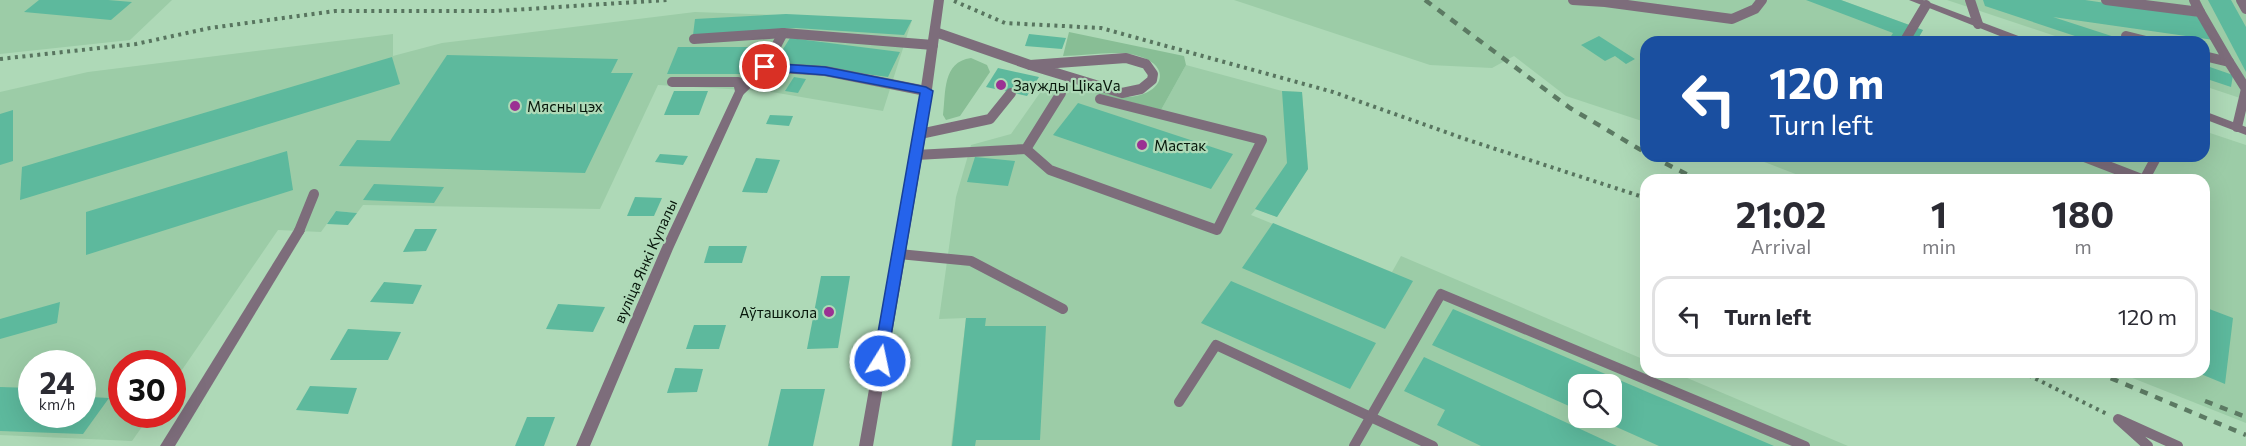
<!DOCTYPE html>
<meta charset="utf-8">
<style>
body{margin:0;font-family:Commissioner,sans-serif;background:#f2f2f3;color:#2b2b33;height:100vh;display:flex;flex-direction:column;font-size:22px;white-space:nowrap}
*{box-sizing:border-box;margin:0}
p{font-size:20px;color:#7c7c81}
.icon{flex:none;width:33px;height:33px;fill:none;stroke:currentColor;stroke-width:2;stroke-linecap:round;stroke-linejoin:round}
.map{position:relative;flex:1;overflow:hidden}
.side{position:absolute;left:1640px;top:174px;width:570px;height:204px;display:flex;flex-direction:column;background:#fff;border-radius:18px;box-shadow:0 6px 24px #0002}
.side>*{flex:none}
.banner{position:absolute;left:1640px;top:36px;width:570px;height:126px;border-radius:18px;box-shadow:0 6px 24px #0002;background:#1a4fa0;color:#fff;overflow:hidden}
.buttons{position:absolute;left:1568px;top:374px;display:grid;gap:12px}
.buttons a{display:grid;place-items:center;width:54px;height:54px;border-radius:12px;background:#fff;box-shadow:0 6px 24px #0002;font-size:30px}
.speed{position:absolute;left:18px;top:350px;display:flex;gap:12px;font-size:30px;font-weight:700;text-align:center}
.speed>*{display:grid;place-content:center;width:78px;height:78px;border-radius:50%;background:#fff;box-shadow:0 6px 24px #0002;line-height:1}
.speed small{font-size:15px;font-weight:400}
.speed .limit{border:9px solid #d22;background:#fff;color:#111}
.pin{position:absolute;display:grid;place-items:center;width:51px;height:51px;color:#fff;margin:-26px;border:3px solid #fff;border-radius:50%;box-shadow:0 2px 6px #0007}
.me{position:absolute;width:66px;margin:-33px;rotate:10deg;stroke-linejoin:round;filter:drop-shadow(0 0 4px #0008)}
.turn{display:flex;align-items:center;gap:21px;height:126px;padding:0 30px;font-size:27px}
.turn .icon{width:78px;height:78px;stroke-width:2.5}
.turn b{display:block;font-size:42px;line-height:51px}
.eta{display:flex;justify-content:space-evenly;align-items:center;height:102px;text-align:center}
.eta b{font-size:36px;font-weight:700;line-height:42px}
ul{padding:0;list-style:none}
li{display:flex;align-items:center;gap:18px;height:81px;margin:0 12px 9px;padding:0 18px;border:3px solid #e1e1e2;border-radius:18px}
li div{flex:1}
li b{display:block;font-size:22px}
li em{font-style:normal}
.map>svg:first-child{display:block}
</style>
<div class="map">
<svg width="2246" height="446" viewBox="0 0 2246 446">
<rect width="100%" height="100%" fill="#aed9b7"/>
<g fill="#9ccca7" fill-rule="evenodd">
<path d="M0 0H172L130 40 0 54Z"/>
<path d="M1234 0H1841L1923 30 1916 42H1646L1645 122 1566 96 1514 56 1492 68 1430 65Z"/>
<path d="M1947 0H2246V100L2204 86V42H2073Z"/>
<path d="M695 12 912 20 883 111 766 91 658 85 600 209 363 205 357 213 336 211 321 232 278 230 173 383 172 363H122V414H151L132 441 0 435V92L88 72 393 34V56L442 43ZM32 363H82V414H32Z"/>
<path d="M1186 65 1282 91 1302 92 1308 169 1277 217 1256 209 1251 215 1392 272 1401 256 1645 360 1646 372H1673L1848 446H951L966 318 939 319 956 197 971 145 1011 134 1049 80 1161 110ZM1578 384H1611V417H1578Z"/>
<path d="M2204 131 2246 145V423L2130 377 2132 372H2204V180H1811L1749 156H2204Z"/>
</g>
<g fill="#88be95">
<path d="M1069 32 1184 56 1186 65 1161 110 1052 82 1130 97C1166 93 1172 64 1135 55 1115 50 1084 56 1063 56Z"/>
<path d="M971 58 987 65 990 72 960 116 946 120 943 115C946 93 942 62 971 58Z"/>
</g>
<g fill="#5db99d">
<path d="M39 0H108L132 2 111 20 24 12Z"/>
<path d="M1806 0H1841L1923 30 1916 42H1890L1888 41 1893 33Z"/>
<path d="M1983 0H2085L2201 17 2214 40 2053 17 2130 42H2093L1985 6Z"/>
<path d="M2208 0H2231L2246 27V72Z"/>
<path d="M786 14 912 20 904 35 796 28 693 35 695 19Z"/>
<path d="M1029 34 1066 38 1062 49 1025 46Z"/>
<path d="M1599 36 1624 52 1635 59 1626 64 1615 56 1605 61 1581 45Z"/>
<path d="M790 38 900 52 888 77 775 62Z"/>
<path d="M678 47H750L740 74H667Z"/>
<path d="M447 55 618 59 611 73H633L585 173 339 166 357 140 390 141Z"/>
<path d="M392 57 400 84 20 200 22 167Z"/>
<path d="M2204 65 2233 75 2231 87 2204 78Z"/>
<path d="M998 68 1039 77 1027 96 986 87Z"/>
<path d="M771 74 783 76 774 90 762 88Z"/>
<path d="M794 77 806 79 798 93 785 91Z"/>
<path d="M674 91H708L699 115H664Z"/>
<path d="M1282 91 1302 92 1308 169 1277 217 1255 209 1287 163Z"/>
<path d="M1078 103 1233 154 1211 189 1053 135Z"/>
<path d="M13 110V161L0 165V114Z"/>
<path d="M770 115 793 116 789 126 766 124Z"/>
<path d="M287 151 293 190 86 255V212Z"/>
<path d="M660 154 688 156 683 165 655 162Z"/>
<path d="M975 157 1015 161 1008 186 967 182Z"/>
<path d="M756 158 780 160 767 193 742 192Z"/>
<path d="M374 184 444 187 434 203 363 200Z"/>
<path d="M635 197 662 198 654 216H627Z"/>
<path d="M336 211 357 213 348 225 327 224Z"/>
<path d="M1273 223 1413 281 1385 329 1242 268Z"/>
<path d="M415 229H437L426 251 403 252Z"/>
<path d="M709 246H747L742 263H704Z"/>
<path d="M821 276H850L838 348 807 349Z"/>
<path d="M1231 281 1376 343 1350 389 1201 323Z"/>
<path d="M384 282 422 285 413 304 370 302Z"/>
<path d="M60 302 57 323 0 339V319Z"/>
<path d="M558 304 605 307 593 332 546 329Z"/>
<path d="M2204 307 2233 318 2225 384 2196 372H2204Z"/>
<path d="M1453 309 1774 446H1659L1594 417H1611V384H1578V410L1432 345Z"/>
<path d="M966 318H986L985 326H1046L1040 440H976L975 446H952Z"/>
<path d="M694 325H726L719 349H686Z"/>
<path d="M348 329 401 332 388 360H330Z"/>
<path d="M1424 357 1617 446H1481L1437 425 1445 410 1404 391Z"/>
<path d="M675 368 703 369 697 392 667 393Z"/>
<path d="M310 386 357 388 348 414 296 410Z"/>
<path d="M0 387 32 388V414H82V390H94L90 397 109 398 83 434 0 431Z"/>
<path d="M781 389H825L813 446H768Z"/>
<path d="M527 417H555L544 446H515Z"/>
</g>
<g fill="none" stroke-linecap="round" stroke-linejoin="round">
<g stroke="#58755f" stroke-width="4" stroke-dasharray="3 4.5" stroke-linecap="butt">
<path d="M954 1 1005 23 1101 28 1333 92 1465 139 1646 198"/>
<path d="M0 59 136 44 210 28 335 11H496L667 0"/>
<path d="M2022 372 2107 414"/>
</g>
<g stroke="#7d6d7b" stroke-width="10">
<path d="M1573 0 1605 2 1732 19 1755 9 1762 0"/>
<path d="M1970 0 1978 24"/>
<path d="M2106 0 2200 12 2194 0"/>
<path d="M2241 0 2246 9"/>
<path d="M2200 12 2229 62 2204 56"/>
<path d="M935 32 1030 65"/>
<path d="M2126 36 2150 42"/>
<path d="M694 39 783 33 933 45"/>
<path d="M1904 42 1926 5"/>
<path d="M1126 58 1146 64 1153 74 1152 80 1141 89 1122 93 1030 65Z"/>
<path d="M2229 62 2246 89 2237 127"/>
<path d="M765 67 825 71 926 91"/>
<path d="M672 82H738L740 91 765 67 783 33"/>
<path d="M920 134 990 119 1011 93"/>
<path d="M1026 149 1050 170 1217 230 1262 140 1100 99"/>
<path d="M916 155 1026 149 1061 93"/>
<path d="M2082 156 2144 180 2157 156"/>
<path d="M299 231 314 194"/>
<path d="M899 254 971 261 1063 309"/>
<path d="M1179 402 1216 345 1433 446"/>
<path d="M1354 446 1441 294 1805 446"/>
<path d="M2148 446 2118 419 2178 446"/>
</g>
<g fill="#7d6d7b" fill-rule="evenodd">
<path d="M934 0H944L926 134 873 446H859L914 134Z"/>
<path d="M1909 0H1923L2029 40 2030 42H2015Z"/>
<path d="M740 88 745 91 673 249 590 446H576L661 249 735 91Z"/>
<path d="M2204 111 2246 127V135L2204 119Z"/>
<path d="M299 227 305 231 175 446H160L295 228Z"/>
</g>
<g stroke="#5c7a63" stroke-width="4.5" stroke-dasharray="8 8" stroke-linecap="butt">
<path d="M1425 0 1570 108 1646 153"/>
<path d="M1651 156 1698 180"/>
<path d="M2096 372 2246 435"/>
<path d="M2205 401 2246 417"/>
</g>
</g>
<path fill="#2563eb" stroke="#184099" stroke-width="1.5" d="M765 63 825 67 926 87 933 91 886 365H875L873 361 920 93 825 75 761 70 759 67Z"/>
<g fill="#9b3193" stroke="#aed9b7" stroke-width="2">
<circle cx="1001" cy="85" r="6"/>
<circle cx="515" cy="106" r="6"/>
<circle cx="1142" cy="145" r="6"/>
<circle cx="829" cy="312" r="6"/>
</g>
<g text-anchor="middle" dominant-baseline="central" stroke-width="4.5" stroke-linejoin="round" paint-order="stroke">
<g font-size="15" fill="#07170b" stroke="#aed9b7" text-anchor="start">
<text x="1013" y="85">Заужды ЦікаVа</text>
<text x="527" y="106">Мясны цэх</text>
<text x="1154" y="145">Мастак</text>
<text x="817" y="312" text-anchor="end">Аўташкола</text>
</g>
<g font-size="15" fill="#07170b" stroke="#aed9b7">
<text transform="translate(645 261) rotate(-66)">вуліца Янкі Купалы</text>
</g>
</g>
</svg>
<div class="buttons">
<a><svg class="icon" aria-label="search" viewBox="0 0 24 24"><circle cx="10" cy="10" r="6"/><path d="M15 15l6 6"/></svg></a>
</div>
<div class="speed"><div>24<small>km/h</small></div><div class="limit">30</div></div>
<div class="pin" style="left:765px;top:67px;background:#d93025"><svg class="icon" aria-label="arrive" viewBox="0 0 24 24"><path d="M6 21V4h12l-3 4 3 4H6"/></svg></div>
<svg class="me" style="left:880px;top:361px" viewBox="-20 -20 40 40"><circle r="17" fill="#2563eb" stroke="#fff" stroke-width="3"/><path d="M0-11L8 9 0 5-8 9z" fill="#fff"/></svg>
<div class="banner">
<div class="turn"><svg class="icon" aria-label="left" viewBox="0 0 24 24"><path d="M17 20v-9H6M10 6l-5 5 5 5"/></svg><div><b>120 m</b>Turn left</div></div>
</div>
<section class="side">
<div class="eta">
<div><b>21:02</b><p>Arrival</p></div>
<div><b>1</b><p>min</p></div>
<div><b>180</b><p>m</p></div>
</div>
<ul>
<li><svg class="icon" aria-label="left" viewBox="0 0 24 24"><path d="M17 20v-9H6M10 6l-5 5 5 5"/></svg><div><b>Turn left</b></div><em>120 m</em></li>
</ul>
</section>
</div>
